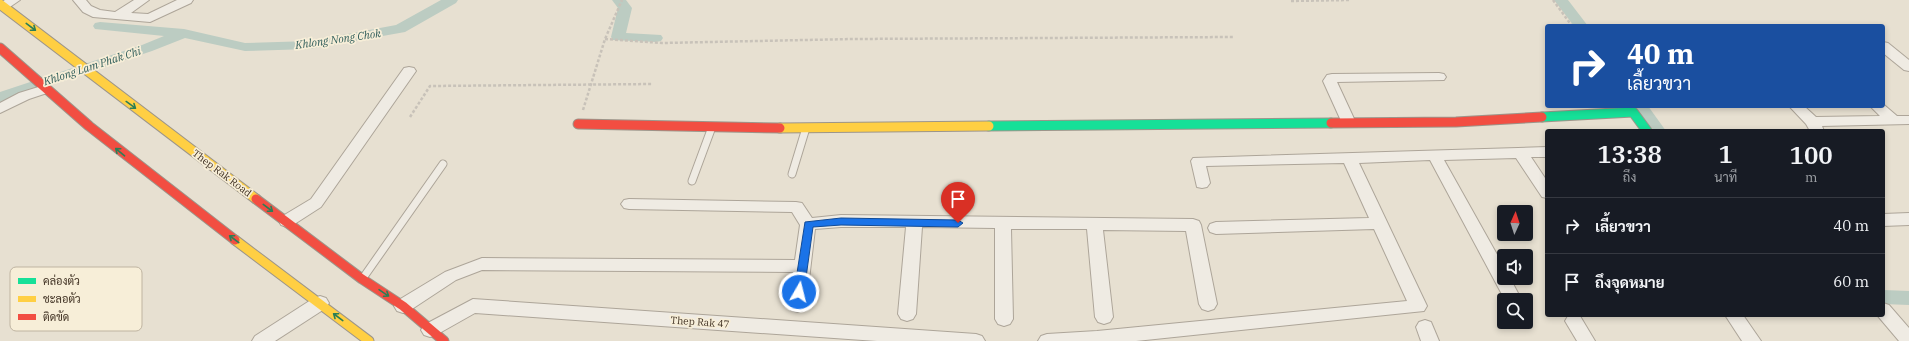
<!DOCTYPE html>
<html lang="th">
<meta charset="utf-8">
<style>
body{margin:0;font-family:"IBM Plex Serif",Sarabun,serif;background:#242831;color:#f1f3f6;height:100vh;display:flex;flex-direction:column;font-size:15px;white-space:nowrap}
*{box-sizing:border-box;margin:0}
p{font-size:13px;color:#9ea1a6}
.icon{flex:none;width:22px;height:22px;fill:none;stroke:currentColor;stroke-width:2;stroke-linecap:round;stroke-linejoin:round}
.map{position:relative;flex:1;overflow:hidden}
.sheet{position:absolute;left:1545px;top:129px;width:340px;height:188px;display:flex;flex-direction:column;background:#171b24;border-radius:4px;box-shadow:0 2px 6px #0003}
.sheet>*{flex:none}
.hud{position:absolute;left:1545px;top:24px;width:340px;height:84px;border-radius:4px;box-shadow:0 2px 6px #0003;background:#1a4fa0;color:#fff;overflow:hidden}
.needle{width:26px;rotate:3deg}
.controls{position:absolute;left:1497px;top:205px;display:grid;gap:8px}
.controls a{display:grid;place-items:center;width:36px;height:36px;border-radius:4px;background:#171b24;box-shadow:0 2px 6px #0003;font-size:20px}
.pin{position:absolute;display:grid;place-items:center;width:34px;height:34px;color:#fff;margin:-41px -17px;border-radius:50% 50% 50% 0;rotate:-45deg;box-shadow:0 0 4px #0007}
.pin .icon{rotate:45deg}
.me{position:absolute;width:44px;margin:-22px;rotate:8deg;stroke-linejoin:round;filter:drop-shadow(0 0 3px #0008)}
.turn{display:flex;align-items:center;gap:14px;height:84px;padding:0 16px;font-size:18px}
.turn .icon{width:52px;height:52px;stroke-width:2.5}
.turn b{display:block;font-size:28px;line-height:34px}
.eta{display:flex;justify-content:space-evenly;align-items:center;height:68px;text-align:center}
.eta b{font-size:24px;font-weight:600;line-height:28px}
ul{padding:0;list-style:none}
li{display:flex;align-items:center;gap:12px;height:56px;padding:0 16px;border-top:1px solid #363941}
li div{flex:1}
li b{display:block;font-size:15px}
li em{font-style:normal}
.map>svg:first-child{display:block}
</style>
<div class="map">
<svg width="1909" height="341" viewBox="0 0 1909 341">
<rect width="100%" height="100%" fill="#e7e0d1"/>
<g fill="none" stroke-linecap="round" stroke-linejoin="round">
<g fill="#bcccc2" fill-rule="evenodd">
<path d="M441 0H458L456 3 405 32 310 49 245 51 185 38 152 51 0 102V92L142 45 164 36 95 29 93 26 95 23 100 22 184 29 245 43 310 41 396 25Z"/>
<path d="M612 0H626L632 8 626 33 661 35 663 38 661 41 656 42 613 40 611 37 618 8Z"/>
<path d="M1554 0H1568L1588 26H1574Z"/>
<path d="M1632 106H1648L1666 131H1650Z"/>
<path d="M1883 290 1909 291V305L1883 304Z"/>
</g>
<g stroke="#ada599" stroke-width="9">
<g id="lane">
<path d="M792 174 806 128"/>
<path d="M692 181 712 127"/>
<path d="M363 278 443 164"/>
</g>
</g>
<g stroke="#ada599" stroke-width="2">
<g id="street">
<path d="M5 0H20L7 9H0V3Z"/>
<path d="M73 0H86L91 6 100 10 115 12 134 0H149L131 13 148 14 177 0H193L191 3 150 22 93 17 83 12Z"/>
<path d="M1883 42 1888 43 1909 60V71L1904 70 1883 53Z"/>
<path d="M409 67 414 68 416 71 321 207 293 225 287 227 281 225 279 221 281 217 311 199 404 68Z"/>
<path d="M1439 73 1444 74 1446 77 1444 80 1337 82 1356 123 1354 126H1344L1342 123 1323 81 1327 75 1332 74Z"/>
<path d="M45 85 50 86 52 89 50 92 29 99 0 113V103L19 93Z"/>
<path d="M1883 104 1897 116H1909V124L1822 126 1824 131H1810L1806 124 1789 106H1804L1816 117 1880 116 1870 106H1883Z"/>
<path d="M1547 147V157H1531L1547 181V198L1542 197 1516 158 1444 160 1504 267V278H1510L1519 295 1517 300H1505L1430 160 1359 163 1427 306 1424 311 1136 341H1038L1041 336 1047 334 1097 331 1407 301 1374 229 1216 234 1210 232 1208 228 1210 224 1216 222 1369 218 1344 163 1206 166 1210 183 1207 187 1202 188 1197 187 1191 161 1193 158Z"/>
<path d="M629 199 796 202 802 203 812 218 841 215 1193 219 1199 221 1201 225 1217 304 1214 309 1208 311 1202 309 1199 304 1186 231 1103 230 1113 317 1110 322 1104 324 1098 322 1095 317 1087 229H1011L1013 319 1010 324 1004 326 998 324 995 319V228L922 227 916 314 913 319 907 321 901 319 898 314 906 227H841L815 229 806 305 803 310 797 312 791 310 788 305 793 272 482 270 456 280 409 311 403 313 397 311 394 306 397 301 445 272 482 258 795 260 800 225 792 212 629 209 624 208 621 204 624 200Z"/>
<path d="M1909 213V225L1883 226V214Z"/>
<path d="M320 296 326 298 329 303 326 308 275 341H252L255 336 314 298Z"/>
<path d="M473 299 976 334 982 336 985 341H877L475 313 436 335 430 337 424 335 421 330 424 325Z"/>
<path d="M1883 303 1889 305 1909 328V341H1899L1877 315H1883Z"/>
<path d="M1572 315 1580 316 1595 341H1577L1565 321 1568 316Z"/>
<path d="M1725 315H1743L1761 341H1742Z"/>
<path d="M1425 320 1431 322 1439 341H1421L1416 327 1419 322Z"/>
</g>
</g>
<g stroke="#9c958a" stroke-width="11">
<g id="fast">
<path d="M1542 117 1633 112 1647 131"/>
<path d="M989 126 1331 123"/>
</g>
</g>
<g stroke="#9c958a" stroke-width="11">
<g id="slow">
<path d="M0 4 256 199"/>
<path d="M780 128 989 126"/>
<path d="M235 240 369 341"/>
</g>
</g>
<g stroke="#9c958a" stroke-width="11">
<g id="jam">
<path d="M0 48 89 126 235 240"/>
<path d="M1331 123 1456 122 1542 117"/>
<path d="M578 124 780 128"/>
<path d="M256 199 362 279 403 306 444 341"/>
</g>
</g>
<g stroke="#c8c2b9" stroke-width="2.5" stroke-dasharray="3 2" stroke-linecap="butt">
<path d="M1553 0 1572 26"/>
<path d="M1291 1 1349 0"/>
<path d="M605 39 662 43 853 39 1234 37"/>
<path d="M583 110 605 39 622 0"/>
<path d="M410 117 430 86 653 84"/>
</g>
<use href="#lane" stroke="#efebe3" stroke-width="7"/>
<use href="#street" fill="#efebe3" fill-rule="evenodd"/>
<use href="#fast" stroke="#16e098" stroke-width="9"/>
<use href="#slow" stroke="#ffcf43" stroke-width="9"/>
<use href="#jam" stroke="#f24e42" stroke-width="9"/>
</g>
<defs><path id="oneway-shaft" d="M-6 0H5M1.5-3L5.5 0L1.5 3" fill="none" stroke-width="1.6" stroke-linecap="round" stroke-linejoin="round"/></defs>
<g stroke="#2b7e56">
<use href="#oneway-shaft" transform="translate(31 27) rotate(37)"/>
<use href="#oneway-shaft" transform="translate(131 105) rotate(36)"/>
<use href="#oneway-shaft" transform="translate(120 152) rotate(-140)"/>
<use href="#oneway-shaft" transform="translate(268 208) rotate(37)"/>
<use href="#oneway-shaft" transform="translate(234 239) rotate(-143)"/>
<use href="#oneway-shaft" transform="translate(384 293) rotate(34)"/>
<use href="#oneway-shaft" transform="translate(338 317) rotate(-143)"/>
</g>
<path fill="#1a73e8" stroke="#114b97" d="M841 218 958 220 963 223 958 227 841 225 813 227 804 292 799 296 795 295 794 292 805 222Z"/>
<g text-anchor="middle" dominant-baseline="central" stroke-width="3.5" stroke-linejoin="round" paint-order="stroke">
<g font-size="10" fill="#3d2e20" stroke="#f7eed8">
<text transform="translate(222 173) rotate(37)">Thep Rak Road</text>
<text transform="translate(700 322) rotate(4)">Thep Rak 47</text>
</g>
<g font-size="11" font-style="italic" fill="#2f5d5a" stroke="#f7eed8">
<text transform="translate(338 39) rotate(-8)">Khlong Nong Chok</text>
<text transform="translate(92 66) rotate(-18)">Khlong Lam Phak Chi</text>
</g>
</g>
<rect x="10" y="267" width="132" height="64" rx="6" fill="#f7eed8" stroke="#bfb4a1" stroke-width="1"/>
<rect x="18" y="278" width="18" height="6" fill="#16e098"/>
<rect x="18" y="296" width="18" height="6" fill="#ffcf43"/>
<rect x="18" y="314" width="18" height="6" fill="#f24e42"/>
<g font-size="11" fill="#3d2e20">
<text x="43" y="285">คล่องตัว</text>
<text x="43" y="303">ชะลอตัว</text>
<text x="43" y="321">ติดขัด</text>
</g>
</svg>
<div class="controls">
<a><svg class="needle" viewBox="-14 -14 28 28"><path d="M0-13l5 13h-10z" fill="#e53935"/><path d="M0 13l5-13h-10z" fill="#9ea1a6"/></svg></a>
<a><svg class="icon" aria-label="sound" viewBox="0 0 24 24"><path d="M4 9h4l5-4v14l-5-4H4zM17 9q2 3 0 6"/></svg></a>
<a><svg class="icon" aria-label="search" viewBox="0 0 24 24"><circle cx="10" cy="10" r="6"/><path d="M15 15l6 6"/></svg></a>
</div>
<div class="pin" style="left:958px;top:223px;background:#d93025"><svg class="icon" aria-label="arrive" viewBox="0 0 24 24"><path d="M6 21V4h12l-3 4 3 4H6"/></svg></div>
<svg class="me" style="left:799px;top:292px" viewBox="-20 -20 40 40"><circle r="17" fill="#1a73e8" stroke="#fff" stroke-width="3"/><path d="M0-11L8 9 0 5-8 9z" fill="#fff"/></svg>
<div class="hud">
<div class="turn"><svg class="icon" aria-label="right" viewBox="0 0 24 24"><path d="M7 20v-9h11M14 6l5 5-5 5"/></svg><div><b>40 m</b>เลี้ยวขวา</div></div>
</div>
<section class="sheet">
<div class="eta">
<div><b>13:38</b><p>ถึง</p></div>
<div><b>1</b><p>นาที</p></div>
<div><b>100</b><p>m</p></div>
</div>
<ul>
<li><svg class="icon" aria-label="right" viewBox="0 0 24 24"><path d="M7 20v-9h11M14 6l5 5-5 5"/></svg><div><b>เลี้ยวขวา</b></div><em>40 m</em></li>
<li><svg class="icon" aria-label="arrive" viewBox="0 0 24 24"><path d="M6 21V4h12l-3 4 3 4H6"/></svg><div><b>ถึงจุดหมาย</b></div><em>60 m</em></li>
</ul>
</section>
</div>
